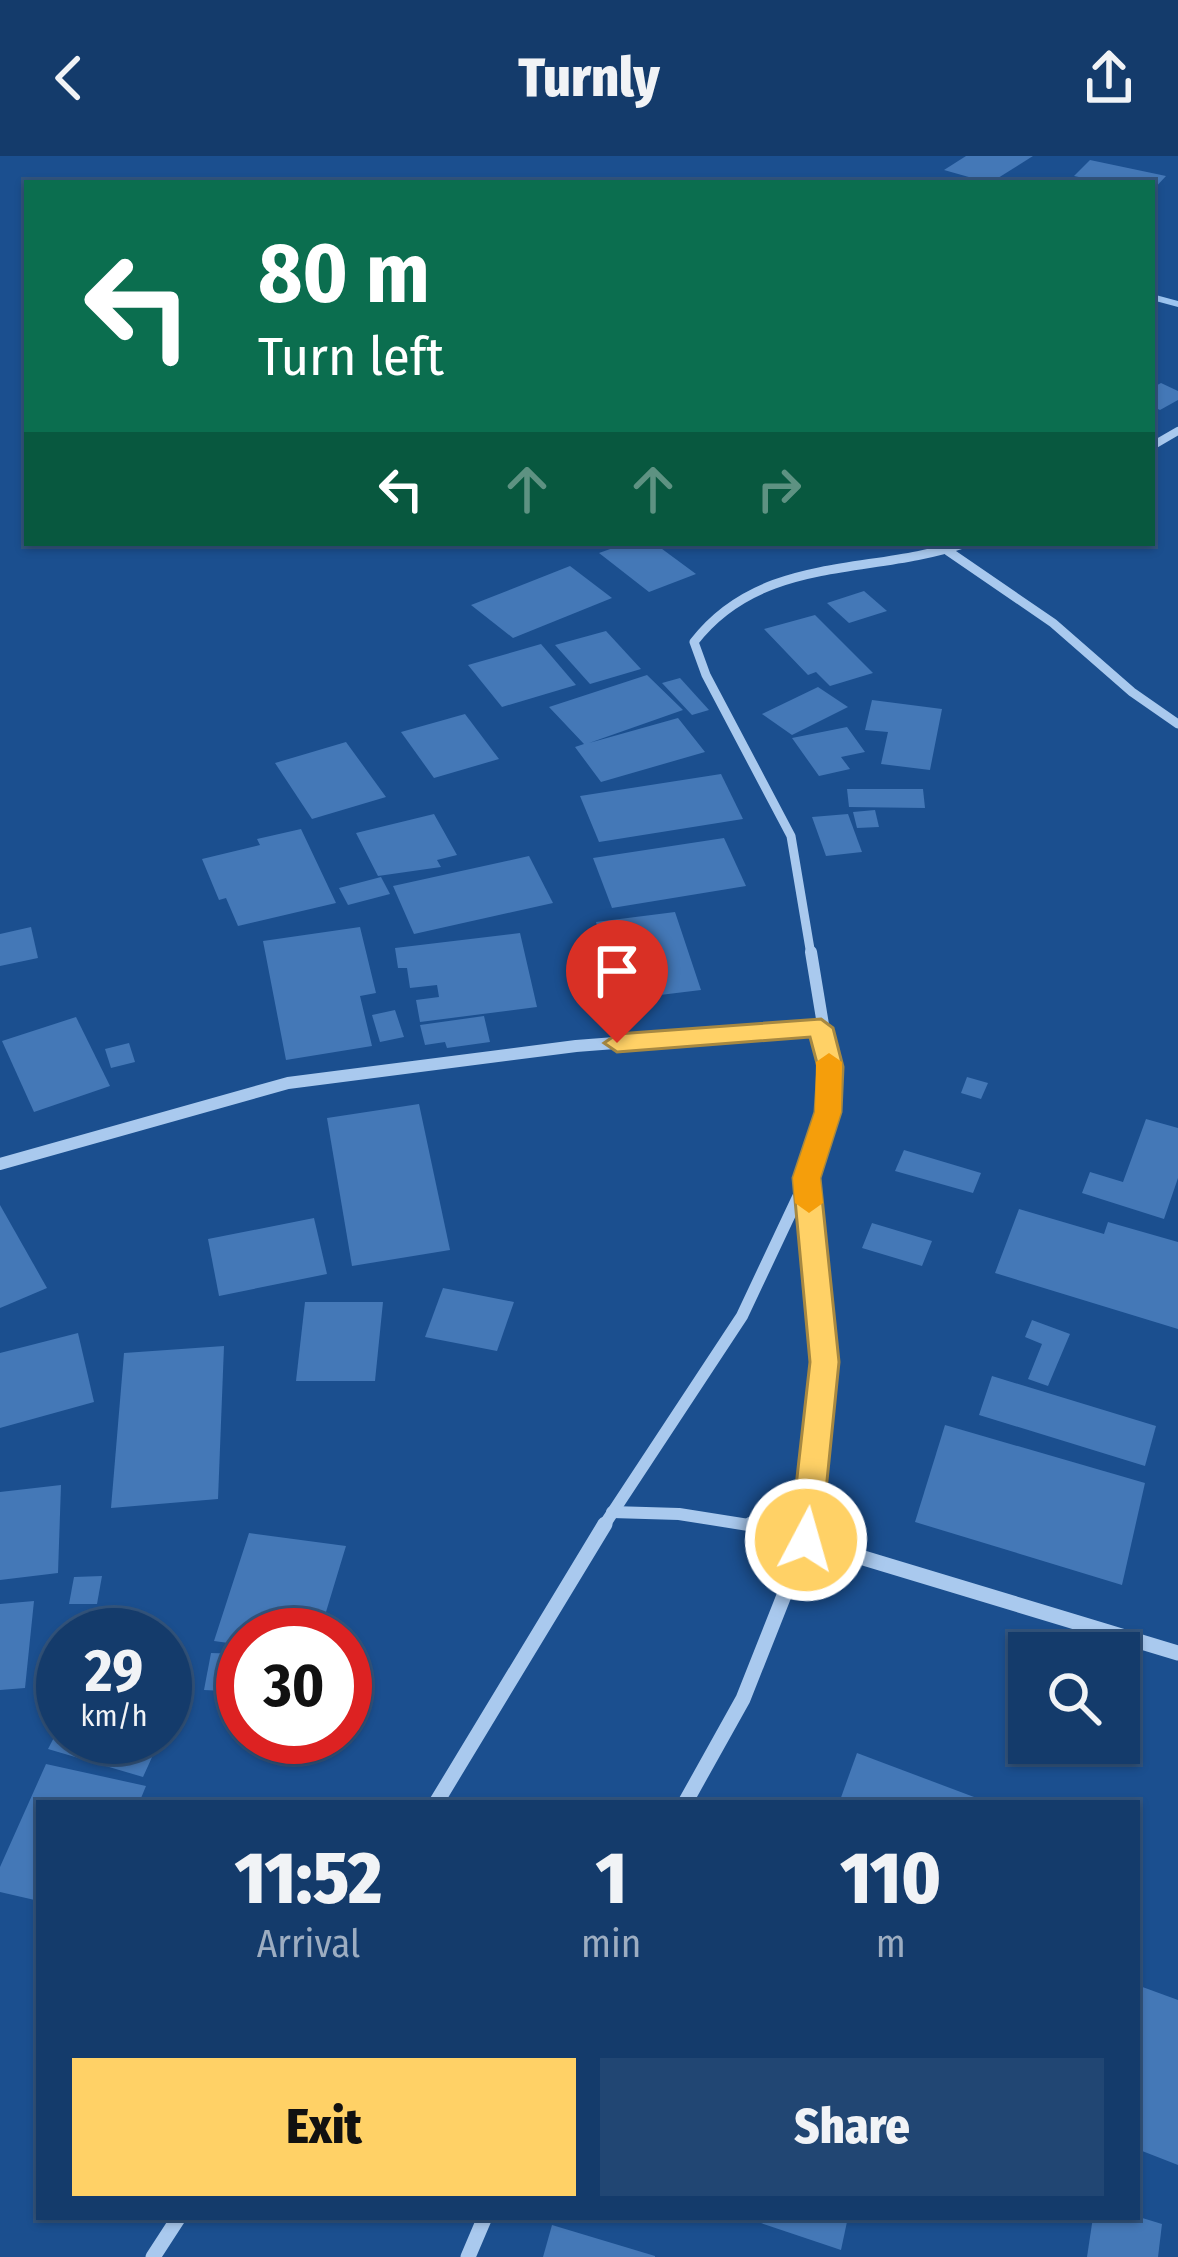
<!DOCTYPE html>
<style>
body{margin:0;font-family:"Fira Sans Condensed",sans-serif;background:#214673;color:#f1f3f6;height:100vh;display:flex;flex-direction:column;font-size:45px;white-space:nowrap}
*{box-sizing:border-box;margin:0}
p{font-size:39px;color:#9dadc1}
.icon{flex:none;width:66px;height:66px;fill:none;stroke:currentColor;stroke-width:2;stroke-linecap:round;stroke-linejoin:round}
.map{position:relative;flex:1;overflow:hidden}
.details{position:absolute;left:36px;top:1644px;width:1104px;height:420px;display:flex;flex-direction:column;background:#143b6b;border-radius:0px;box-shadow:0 3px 9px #0004,0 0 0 3px #33557e}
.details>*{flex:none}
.hud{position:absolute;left:24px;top:24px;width:1131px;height:366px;border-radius:0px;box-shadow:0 3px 9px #0004,0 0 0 3px #33557e;background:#0b6e4f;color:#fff;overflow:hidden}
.controls{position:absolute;left:1008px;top:1476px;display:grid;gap:24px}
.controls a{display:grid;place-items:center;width:132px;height:132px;border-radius:0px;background:#143b6b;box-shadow:0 3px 9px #0004,0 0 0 3px #33557e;font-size:60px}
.speed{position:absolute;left:36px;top:1452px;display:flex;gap:24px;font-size:60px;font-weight:700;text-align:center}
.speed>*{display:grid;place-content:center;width:156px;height:156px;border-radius:50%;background:#143b6b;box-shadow:0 3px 9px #0004,0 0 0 3px #33557e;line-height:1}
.speed small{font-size:30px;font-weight:400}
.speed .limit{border:18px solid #d22;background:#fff;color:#111}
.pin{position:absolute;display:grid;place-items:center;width:102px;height:102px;color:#fff;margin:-123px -51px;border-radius:50% 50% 50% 0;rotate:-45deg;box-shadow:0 0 12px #0007}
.pin .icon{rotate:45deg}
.me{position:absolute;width:132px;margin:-66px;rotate:6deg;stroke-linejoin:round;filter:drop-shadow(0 0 9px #0008)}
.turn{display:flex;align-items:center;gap:42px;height:252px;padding:0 36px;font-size:54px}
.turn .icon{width:156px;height:156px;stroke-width:2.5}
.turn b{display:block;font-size:84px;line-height:102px}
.lanes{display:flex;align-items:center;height:114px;padding:0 36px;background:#0003;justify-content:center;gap:60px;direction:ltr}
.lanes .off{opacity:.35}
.eta{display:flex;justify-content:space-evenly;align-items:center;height:204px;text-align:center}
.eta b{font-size:72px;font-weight:800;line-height:84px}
.cta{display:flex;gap:24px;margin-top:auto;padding:24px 36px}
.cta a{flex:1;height:138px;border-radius:0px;background:#ffd166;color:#111;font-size:48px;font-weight:800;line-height:138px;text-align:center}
.cta a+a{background:#214673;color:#f1f3f6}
header{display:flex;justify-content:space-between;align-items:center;height:156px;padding:0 36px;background:#143b6b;font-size:54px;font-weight:800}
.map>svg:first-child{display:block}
</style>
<header><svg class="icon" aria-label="back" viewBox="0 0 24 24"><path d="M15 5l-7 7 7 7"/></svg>Turnly<svg class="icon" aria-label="share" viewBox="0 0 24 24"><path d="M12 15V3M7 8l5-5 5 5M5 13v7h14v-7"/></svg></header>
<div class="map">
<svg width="1178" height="2101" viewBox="0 0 1178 2101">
<rect width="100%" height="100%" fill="#1b4f8f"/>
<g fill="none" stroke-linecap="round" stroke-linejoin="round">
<path fill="#9cc4f0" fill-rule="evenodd" d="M1152 138 1178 145V151L1152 144Z"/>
</g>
<g fill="#4478b7">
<path d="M966 0H1033L990 27 944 14Z"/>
<path d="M1090 4 1166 20 1152 35V27H1107L1074 20Z"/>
<path d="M1161 227 1178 235V244L1160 254 1152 250V232Z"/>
<path d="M627 387H654L696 418 649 436 599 397Z"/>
<path d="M570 410 612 442 513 482 471 449Z"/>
<path d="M864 435 887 455 849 467 827 447Z"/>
<path d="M815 459 873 517 830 530 816 516 808 519 764 473Z"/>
<path d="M606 475 641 513 590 528 555 489Z"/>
<path d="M541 488 576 529 502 551 468 509Z"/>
<path d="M647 519 683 554 589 587 678 562 705 596 601 626 575 591 584 588 549 551Z"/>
<path d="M680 522 709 554 692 559 662 527Z"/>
<path d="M818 531 848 551 792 579 762 558Z"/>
<path d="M872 544 942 553 930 614 881 608 888 576 865 574Z"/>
<path d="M465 558 499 603 434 622 401 576Z"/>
<path d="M847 571 865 596 841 601 850 613 819 620 792 582Z"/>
<path d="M346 586 386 641 312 663 275 607Z"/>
<path d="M721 618 743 663 599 686 580 640Z"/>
<path d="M847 633H923L925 652 849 651Z"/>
<path d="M875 654 879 671 857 672 853 656Z"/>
<path d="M434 658 457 699 437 704 441 711 378 720 356 677Z"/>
<path d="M848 658 862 696 826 700 812 661Z"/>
<path d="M301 673 336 747 238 770 226 742 219 744 202 703 260 689 257 683Z"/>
<path d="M724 682 746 730 612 752 593 702Z"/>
<path d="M529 700 553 747 414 778 393 730Z"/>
<path d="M381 721 390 738 348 749 339 732Z"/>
<path d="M675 756 701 834 619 844 596 766Z"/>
<path d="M31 771 38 802 0 810V778Z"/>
<path d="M360 771 376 837 360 840 372 890 286 904 263 785Z"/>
<path d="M520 777 537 851 420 866 416 844 439 841 437 829 410 832 407 812H398L395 792Z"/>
<path d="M395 854 404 881 380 886 372 859Z"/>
<path d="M484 860 490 886 447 892 445 886 425 889 420 869Z"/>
<path d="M76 861 110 930 34 956 2 885Z"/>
<path d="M129 887 135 906 111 912 105 893Z"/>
<path d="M967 921 988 927 981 943 961 937Z"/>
<path d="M419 948 450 1094 352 1110 327 962Z"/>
<path d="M1146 963 1178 972V1022L1164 1063 1082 1037 1090 1016 1123 1026Z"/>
<path d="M904 994 981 1017 973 1037 895 1015Z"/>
<path d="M0 1049 47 1132 0 1152Z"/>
<path d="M1019 1053 1104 1078 1108 1066 1178 1086V1173L995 1117Z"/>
<path d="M314 1062 327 1118 219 1140 208 1083Z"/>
<path d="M872 1067 932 1085 922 1110 862 1092Z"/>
<path d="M443 1132 514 1146 497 1195 425 1181Z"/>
<path d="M305 1146H383L375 1225H296Z"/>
<path d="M1032 1164 1070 1178 1048 1230 1028 1223 1042 1188 1025 1181Z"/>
<path d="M78 1177 94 1246 0 1272V1197Z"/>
<path d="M224 1190 218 1343 111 1352 124 1197Z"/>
<path d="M992 1220 1156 1270 1145 1310 979 1259Z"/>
<path d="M945 1269 1145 1327 1122 1429 915 1366Z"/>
<path d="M61 1329 58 1417 0 1424V1336Z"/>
<path d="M249 1377 346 1390 319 1479H243V1489L214 1485Z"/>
<path d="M102 1420 97 1448H69L74 1421Z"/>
<path d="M34 1445 25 1532 0 1534V1448Z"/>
<path d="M211 1497 243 1498V1536L204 1534Z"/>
<path d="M63 1564V1581H134L158 1588 143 1621 48 1593Z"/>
<path d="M857 1597 974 1641 972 1647H839Z"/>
<path d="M46 1608 146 1630 139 1647H39V1745L0 1736V1711Z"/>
<path d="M1137 1829 1178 1844V2009L1137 1993Z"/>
<path d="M743 2061H848L841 2094Z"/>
<path d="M1093 2061H1139L1162 2068 1158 2101H1087Z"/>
<path d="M552 2069 655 2100V2101H543Z"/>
</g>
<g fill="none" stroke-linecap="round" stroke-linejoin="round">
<path stroke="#a9c9ee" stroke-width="8" d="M1152 290 1178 275"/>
<g stroke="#a9c9ee" stroke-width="9">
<path d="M948 395 1053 467 1132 536 1178 568"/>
<path d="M811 799 791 680 706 519 694 486C762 398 870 420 966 387"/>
</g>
<g stroke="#a9c9ee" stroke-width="12">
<path d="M0 1008 288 927 576 890 821 871"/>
<path d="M807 1023 824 1206 807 1371"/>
<path d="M612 1356 679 1358 761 1371"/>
<path d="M603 1371 742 1160 807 1022 828 956 830 911 811 796"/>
</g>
<g stroke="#a9c9ee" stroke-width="15">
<path d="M751 1368 1178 1497"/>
<path d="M436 1647 605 1368"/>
<path d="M685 1647 743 1543 806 1384 808 1368"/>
<path d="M153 2101 179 2061"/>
<path d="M468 2101 485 2061"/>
</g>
</g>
<path fill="#ffd166" stroke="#a68842" stroke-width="3" d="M821 863 833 872 843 911 841 956 820 1022 839 1206 821 1384 817 1393 806 1397 795 1393 790 1384 810 1206 793 1022 815 956 818 911 810 881 617 896 604 887 617 878Z"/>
<path fill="#f59e0b" d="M829 897 842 906 841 956 820 1022 823 1047 809 1057 795 1047 793 1022 815 956 816 906Z"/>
</svg>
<div class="controls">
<a><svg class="icon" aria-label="search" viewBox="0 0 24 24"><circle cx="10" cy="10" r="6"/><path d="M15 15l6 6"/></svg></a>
</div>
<div class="speed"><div>29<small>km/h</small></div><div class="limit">30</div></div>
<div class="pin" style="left:617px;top:887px;background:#d93025"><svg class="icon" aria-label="arrive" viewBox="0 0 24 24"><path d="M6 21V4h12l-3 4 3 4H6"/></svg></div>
<svg class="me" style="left:806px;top:1384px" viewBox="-20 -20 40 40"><circle r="17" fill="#ffd166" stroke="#fff" stroke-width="3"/><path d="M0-11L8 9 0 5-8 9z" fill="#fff"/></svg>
<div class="hud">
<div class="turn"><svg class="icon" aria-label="left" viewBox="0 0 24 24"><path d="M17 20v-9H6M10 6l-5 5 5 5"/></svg><div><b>80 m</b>Turn left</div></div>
<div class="lanes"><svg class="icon" aria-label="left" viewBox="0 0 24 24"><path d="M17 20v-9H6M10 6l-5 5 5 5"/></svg><svg class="icon off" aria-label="ahead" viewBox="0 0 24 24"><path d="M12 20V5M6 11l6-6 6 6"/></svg><svg class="icon off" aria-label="ahead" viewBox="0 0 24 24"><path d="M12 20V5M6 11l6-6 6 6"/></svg><svg class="icon off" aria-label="right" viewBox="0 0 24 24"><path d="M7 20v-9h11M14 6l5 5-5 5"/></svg></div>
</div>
<section class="details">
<div class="eta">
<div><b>11:52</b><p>Arrival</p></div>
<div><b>1</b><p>min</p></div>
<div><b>110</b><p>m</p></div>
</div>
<div class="cta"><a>Exit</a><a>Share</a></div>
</section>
</div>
